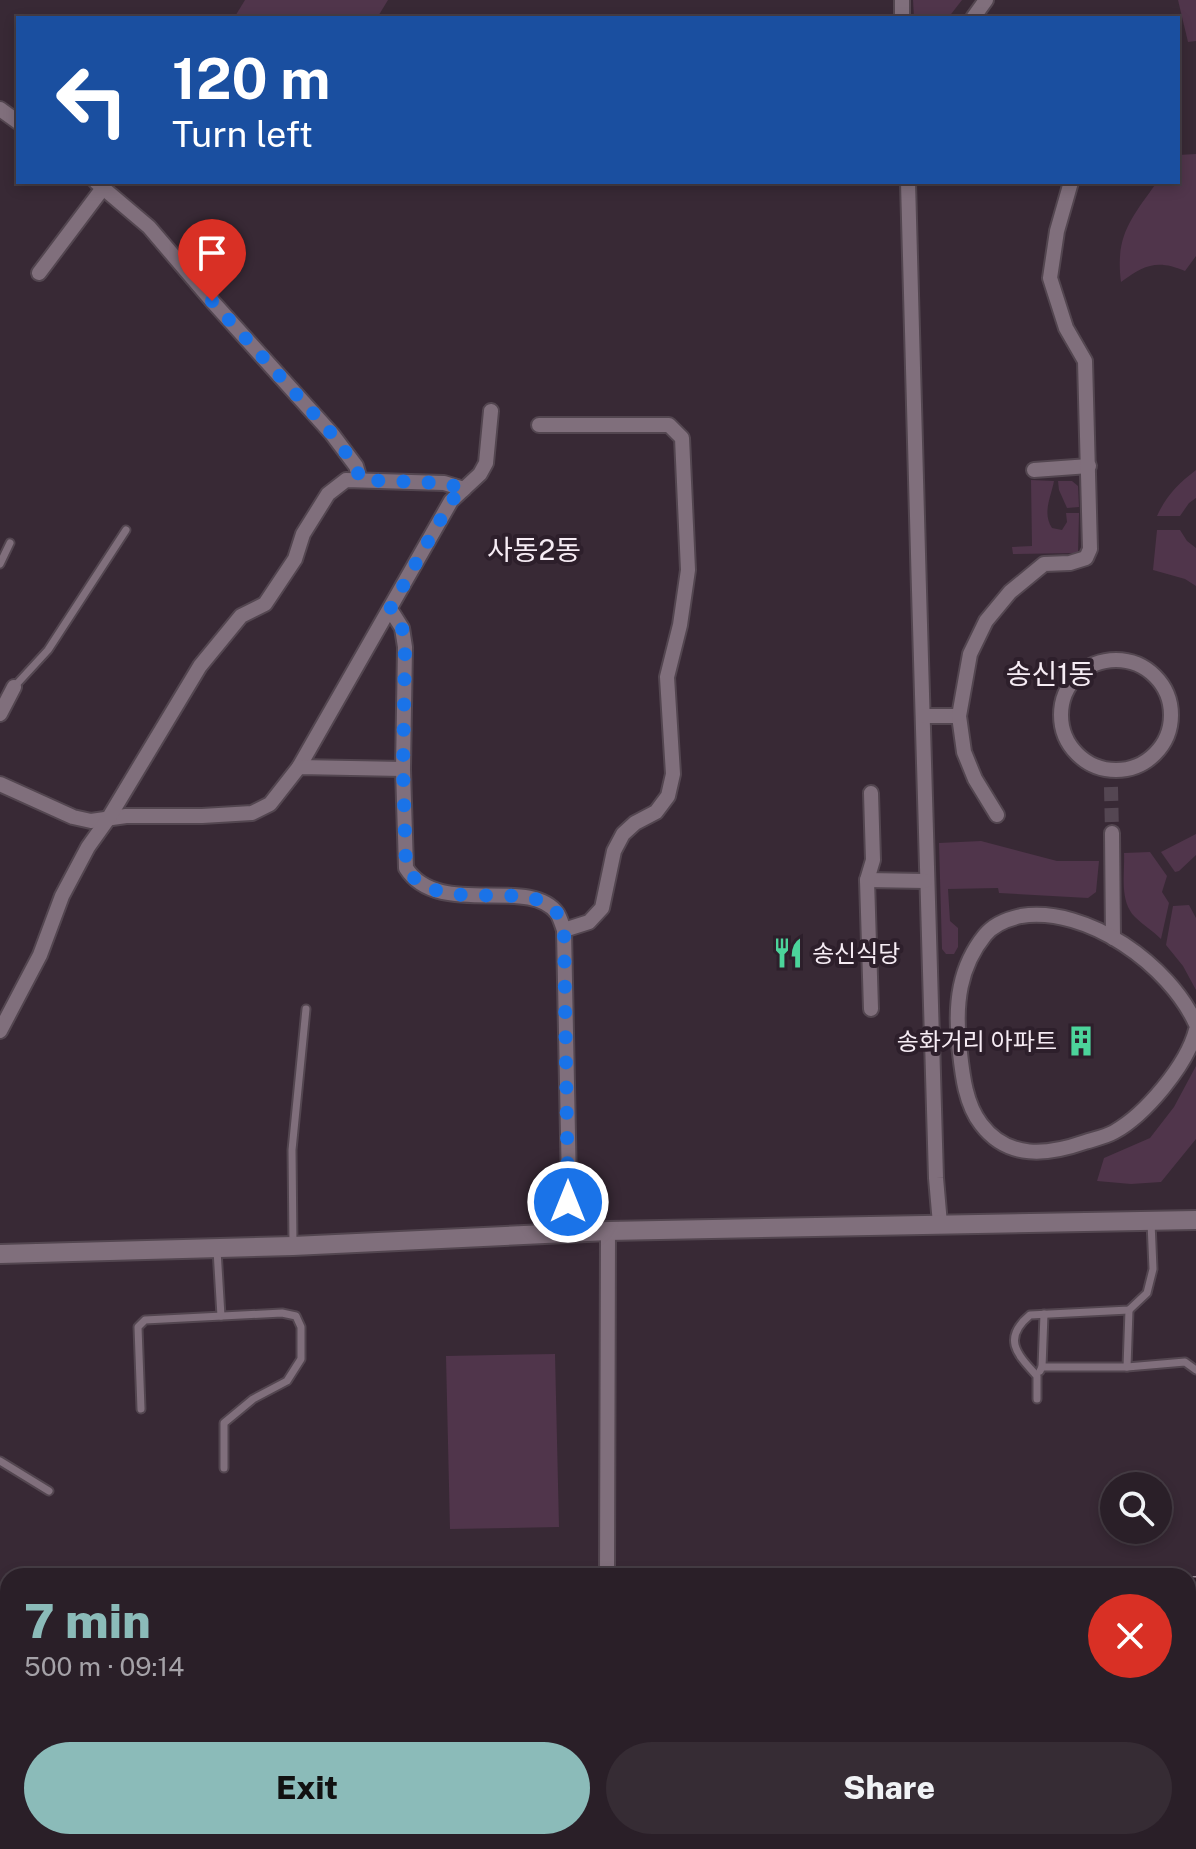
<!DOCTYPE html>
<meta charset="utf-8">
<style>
body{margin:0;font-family:"Public Sans","Noto Sans KR",sans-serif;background:#362c34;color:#f1f3f6;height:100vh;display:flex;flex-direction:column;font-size:30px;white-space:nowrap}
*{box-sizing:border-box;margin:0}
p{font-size:26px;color:#a5a2a8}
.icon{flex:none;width:44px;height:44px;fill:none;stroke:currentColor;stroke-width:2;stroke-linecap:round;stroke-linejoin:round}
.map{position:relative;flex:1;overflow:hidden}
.side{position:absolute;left:0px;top:1568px;width:1196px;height:282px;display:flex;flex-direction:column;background:#2a1f28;border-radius:24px 24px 0 0;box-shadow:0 4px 12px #0003,0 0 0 2px #463d45}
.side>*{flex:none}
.hud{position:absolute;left:16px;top:16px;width:1164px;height:168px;border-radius:0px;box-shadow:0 4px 12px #0003,0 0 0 2px #463d45;background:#1a4fa0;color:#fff;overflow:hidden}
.fabs{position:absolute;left:1100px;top:1472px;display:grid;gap:16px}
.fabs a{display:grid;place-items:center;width:72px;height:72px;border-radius:50%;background:#2a1f28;box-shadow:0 4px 12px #0003,0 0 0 2px #463d45;font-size:40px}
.pin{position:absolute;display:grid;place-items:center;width:68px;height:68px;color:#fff;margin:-82px -34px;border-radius:50% 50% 50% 0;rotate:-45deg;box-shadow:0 0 8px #0007}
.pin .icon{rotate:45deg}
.me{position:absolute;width:88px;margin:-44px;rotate:0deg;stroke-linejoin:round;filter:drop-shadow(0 0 6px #0008)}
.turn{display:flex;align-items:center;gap:28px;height:168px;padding:0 24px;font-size:36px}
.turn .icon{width:104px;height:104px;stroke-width:2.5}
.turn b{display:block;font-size:56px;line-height:68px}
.round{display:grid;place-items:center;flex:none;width:84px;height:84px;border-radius:42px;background:#362c34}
.summary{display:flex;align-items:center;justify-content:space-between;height:136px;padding:0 24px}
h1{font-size:48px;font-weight:800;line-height:60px;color:#8bbbb9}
.button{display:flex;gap:16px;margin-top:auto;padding:16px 24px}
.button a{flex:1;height:92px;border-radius:48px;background:#8bbbb9;color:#111;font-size:32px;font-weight:800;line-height:92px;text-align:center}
.button a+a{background:#362c34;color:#f1f3f6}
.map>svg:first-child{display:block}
</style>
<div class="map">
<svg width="1196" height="1849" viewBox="0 0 1196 1849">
<rect width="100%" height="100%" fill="#382935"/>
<g fill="#50354b">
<path d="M245 0H388L377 18H234Z"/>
<path d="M913 0H962L948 18H914Z"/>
<path d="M1178 0H1196V41L1188 42Z"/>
<path d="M1196 154V256L1185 271C1157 259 1144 265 1121 282 1115 235 1131 219 1157 182H1178V155Z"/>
<path d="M1196 470V498L1189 503 1180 516H1157C1166 496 1179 483 1196 470Z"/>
<path d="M1031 480 1054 481C1051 497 1042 513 1052 528L1062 530 1067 522 1066 513H1079L1078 553 1013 554 1012 547 1032 546Z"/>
<path d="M1058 481H1072L1078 486 1079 507 1067 508 1059 490Z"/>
<path d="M1157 530H1180L1187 541 1196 548V586L1185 579 1153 570Z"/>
<path d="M1196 834V855L1179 871 1175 872 1161 852Z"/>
<path d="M981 841 1057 861H1099L1096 892 1088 898 999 893 998 888 948 889 950 921 958 928V947L954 954H946L942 949 939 843Z"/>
<path d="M1150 852 1167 876 1162 892 1169 903 1161 939C1153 931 1143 925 1135 917 1119 901 1125 874 1124 853Z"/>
<path d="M1189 905 1196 918V990L1183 966 1166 945 1173 906Z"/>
<path d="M1196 1066V1139L1161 1182 1131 1184 1097 1181 1104 1158 1150 1138 1174 1107Z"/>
<path d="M555 1354 559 1527 450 1529 446 1356Z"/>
<path d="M1188 1642 1196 1643V1718H1188Z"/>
</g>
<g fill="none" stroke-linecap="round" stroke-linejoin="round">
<path stroke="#544652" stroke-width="14" stroke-dasharray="14 7" stroke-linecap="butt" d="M1111 787 1112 833"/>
<g stroke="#534650" stroke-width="11">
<g id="service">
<path d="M0 564 10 543"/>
<path d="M14 687 48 650 126 530"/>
<path d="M293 1244 292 1150 306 1009"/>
<path d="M217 1250 221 1316"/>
<path d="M1042 1367H1127L1129 1310"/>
<path d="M1127 1367 1185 1362 1196 1370"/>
<path d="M1040 1371 1042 1367 1044 1314"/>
<path d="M1037 1399V1376C1018 1355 1001 1339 1030 1315L1129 1310 1147 1293 1153 1269 1151 1222"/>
<path d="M141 1409 138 1327 145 1320 282 1313 296 1316 301 1327V1359L287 1381 253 1399 224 1423V1468"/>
<path d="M0 1461 49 1491"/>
<path d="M347 1849 348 1842"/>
<path d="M518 1849 519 1842"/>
</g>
</g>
<g stroke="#534650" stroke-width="18">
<g id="minor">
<path d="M902 0V18"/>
<path d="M973 18 986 0"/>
<path d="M0 109 18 122"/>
<path d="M96 182 149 227 212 301 332 434 356 466 360 480"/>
<path d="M908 182C918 514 924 846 936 1178L940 1224"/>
<path d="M39 273 103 188"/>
<path d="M539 425H669L682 438 688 570 680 625 667 677 673 774 668 796 656 812 635 823 623 834 614 851 602 908 589 922 564 930 569 1187 567 1233"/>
<path d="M1034 470 1089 466"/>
<path d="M390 609 402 628 405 647 403 769 406 868C438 919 529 875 557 913 560 917 562 925 564 930"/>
<circle cx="1116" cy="715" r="55"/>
<path d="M0 714 14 687"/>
<path d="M924 716H959"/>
<path d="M299 767 451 501 480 474 486 463 491 411"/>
<path d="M0 784 73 817 91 821 126 816H202L252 813 270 804 299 767 403 769"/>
<path d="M997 815 975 779 964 752 959 716 970 654 986 621 1010 592 1044 564 1070 563 1086 558 1090 549 1085 361 1066 328 1050 278 1057 231 1071 182"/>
<path d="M1112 833 1113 938"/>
<path d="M867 880 925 881"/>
<path d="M871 1009 867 880 873 860 871 793"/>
<path d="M1196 1024C1169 965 1088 906 1021 916 1007 919 994 924 985 935 959 967 955 1004 959 1044 962 1070 964 1102 981 1124 1008 1160 1048 1155 1085 1142 1094 1139 1105 1137 1114 1132 1145 1115 1187 1065 1196 1030"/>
<path d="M0 1031 40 955 62 896 88 847 108 819 200 666 241 616 265 604 295 559 303 534 328 494 346 480 444 483 464 489"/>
<path d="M607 1576 608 1231"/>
<path d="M902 1842V1849"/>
<path d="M685 1849V1842"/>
</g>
</g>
<g stroke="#534650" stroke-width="22">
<path id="tertiary" d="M0 1254 293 1246 608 1231 1196 1220"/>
</g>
<g stroke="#534650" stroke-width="24">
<g id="secondary">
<path d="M1188 1626 1196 1627"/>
<path d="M0 1656H8"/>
</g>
</g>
<use href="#service" stroke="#806f7c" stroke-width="7"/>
<use href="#minor" stroke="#806f7c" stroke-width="14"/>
<use href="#tertiary" stroke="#806f7c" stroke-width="18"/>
<use href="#secondary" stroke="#806f7c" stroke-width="20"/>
<g stroke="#958892" stroke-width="8">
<g id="rail">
<path d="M1188 1580H1196"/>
<path d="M0 1623H8"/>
</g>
</g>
<use href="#rail" stroke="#2d1f2b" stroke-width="5" stroke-dasharray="15" stroke-linecap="butt"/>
</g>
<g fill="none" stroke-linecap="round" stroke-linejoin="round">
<path stroke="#1a73e8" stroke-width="14" stroke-dasharray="0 25.2" d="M212 301 332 434 356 466 360 480 444 483 464 489 451 501 390 609 402 628 405 647 403 769 406 868C438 919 530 875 557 913 560 917 562 925 564 930L568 1202"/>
</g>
<defs>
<g id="restaurant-bare" transform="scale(2.4)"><path d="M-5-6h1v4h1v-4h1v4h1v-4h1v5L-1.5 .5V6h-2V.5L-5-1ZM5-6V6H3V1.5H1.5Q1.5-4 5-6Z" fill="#4cd49b" stroke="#2d1f2b" stroke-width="2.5" paint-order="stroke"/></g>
<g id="building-bare" transform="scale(2.4)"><path d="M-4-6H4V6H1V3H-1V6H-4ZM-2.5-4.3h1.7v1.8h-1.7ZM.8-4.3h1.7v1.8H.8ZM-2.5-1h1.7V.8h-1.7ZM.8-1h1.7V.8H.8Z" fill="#4cd49b" stroke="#2d1f2b" stroke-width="2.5" paint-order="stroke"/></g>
</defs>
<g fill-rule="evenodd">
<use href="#restaurant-bare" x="788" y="953"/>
<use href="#building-bare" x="1081" y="1041"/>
</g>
<g text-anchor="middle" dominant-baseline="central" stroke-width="8" stroke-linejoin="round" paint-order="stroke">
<g font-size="24" fill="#f6ecf4" stroke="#2d1f2b" text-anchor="start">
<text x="812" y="953">송신식당</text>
<text x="1057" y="1041" text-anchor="end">송화거리 아파트</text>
</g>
<g font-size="28" fill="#f6ecf4" stroke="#2d1f2b">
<text x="534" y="549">사동2동</text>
<text x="1050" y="673">송신1동</text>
</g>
</g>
</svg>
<div class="fabs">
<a><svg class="icon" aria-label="search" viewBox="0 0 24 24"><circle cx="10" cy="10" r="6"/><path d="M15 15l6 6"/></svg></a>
</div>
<div class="pin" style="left:212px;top:301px;background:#d93025"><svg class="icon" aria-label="arrive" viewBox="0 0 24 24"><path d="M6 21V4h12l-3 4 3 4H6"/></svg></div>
<svg class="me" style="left:568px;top:1202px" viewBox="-20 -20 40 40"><circle r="17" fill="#1a73e8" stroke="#fff" stroke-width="3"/><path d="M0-11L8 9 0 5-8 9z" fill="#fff"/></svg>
<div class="hud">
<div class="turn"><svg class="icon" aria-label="left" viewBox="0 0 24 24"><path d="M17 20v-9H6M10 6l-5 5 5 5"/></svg><div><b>120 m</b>Turn left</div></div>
</div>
<section class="side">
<div class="summary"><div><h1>7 min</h1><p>500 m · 09:14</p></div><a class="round" style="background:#d93025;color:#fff"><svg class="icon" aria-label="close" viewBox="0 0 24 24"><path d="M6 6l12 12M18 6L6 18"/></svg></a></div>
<div class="button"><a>Exit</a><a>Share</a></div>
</section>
</div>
